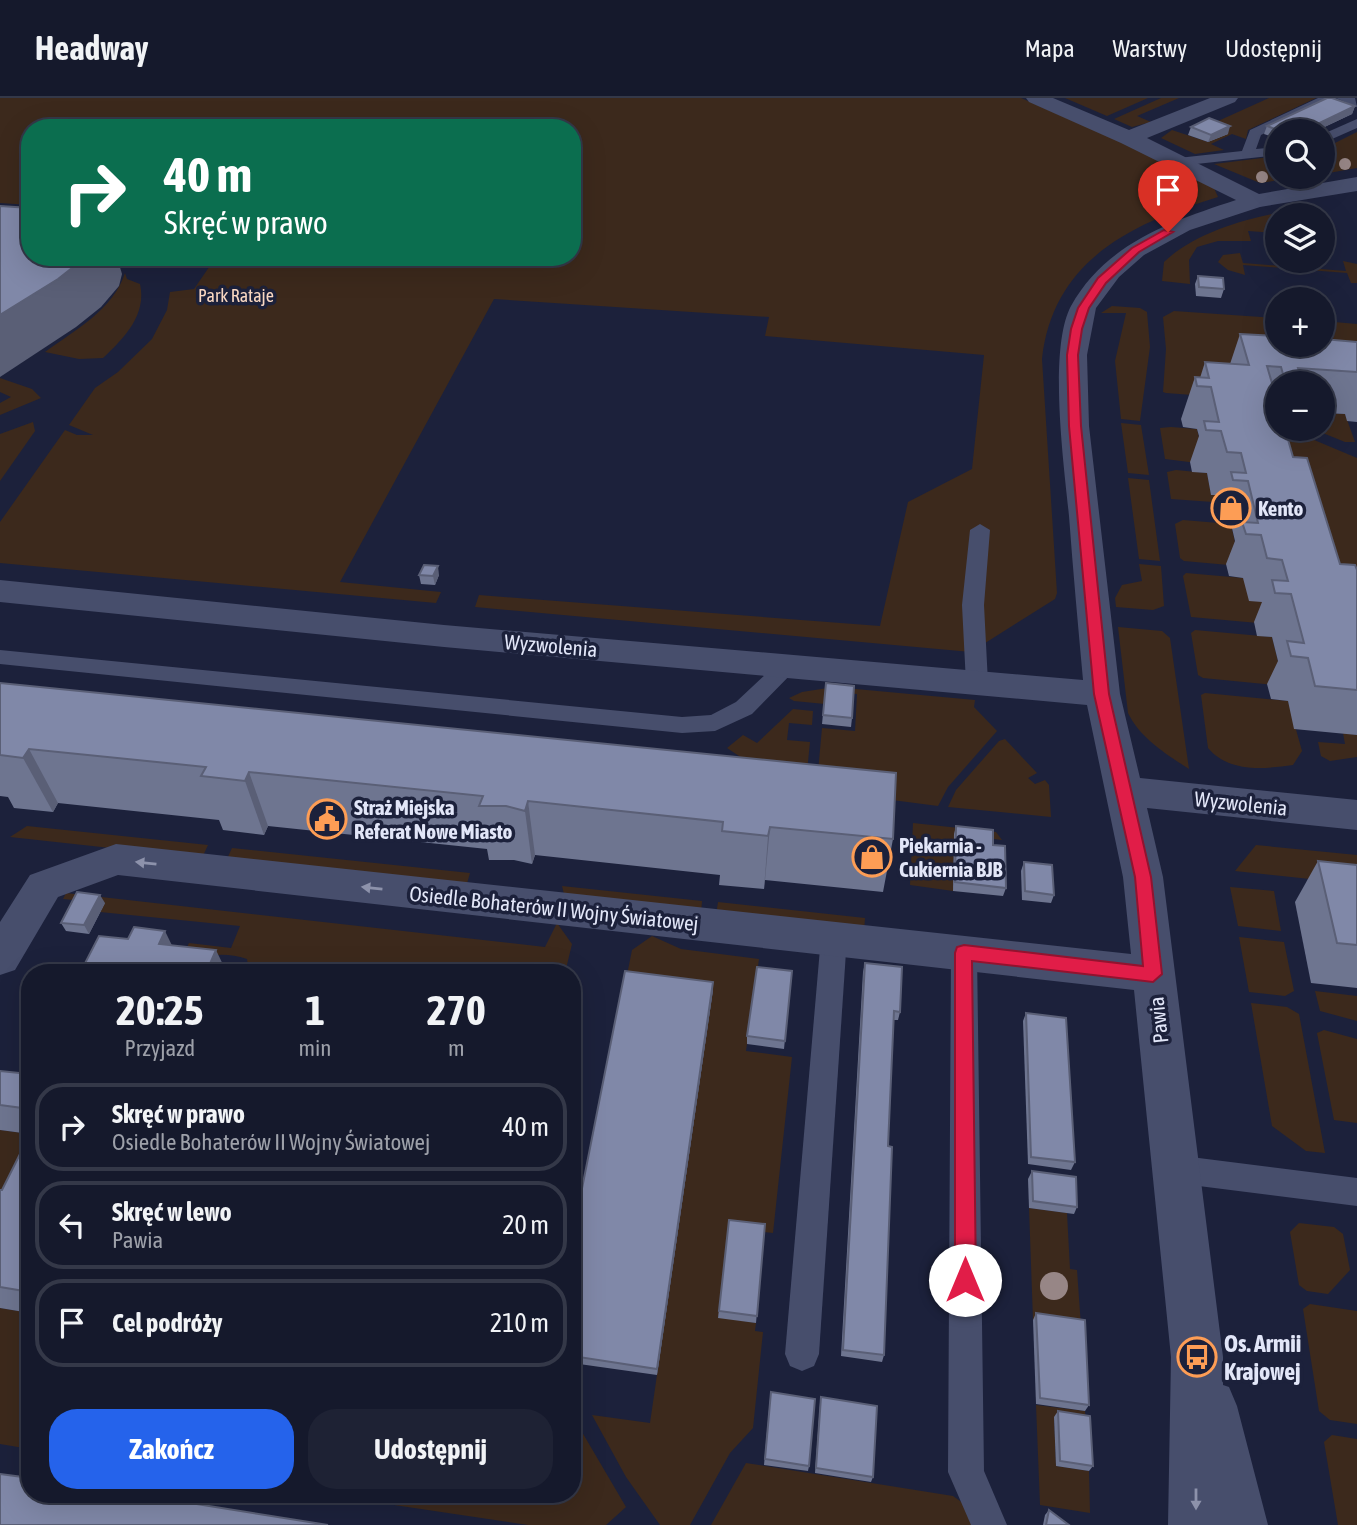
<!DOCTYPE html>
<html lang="pl">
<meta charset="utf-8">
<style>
body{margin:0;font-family:"Asap Condensed",sans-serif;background:#1e2234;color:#f1f3f6;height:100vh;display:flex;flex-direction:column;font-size:26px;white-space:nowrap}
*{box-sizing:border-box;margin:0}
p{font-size:23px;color:#9da0a9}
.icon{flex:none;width:38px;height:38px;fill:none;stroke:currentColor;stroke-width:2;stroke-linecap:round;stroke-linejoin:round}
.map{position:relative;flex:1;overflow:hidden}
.sheet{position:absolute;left:21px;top:866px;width:560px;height:539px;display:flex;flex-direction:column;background:#15192c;border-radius:28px;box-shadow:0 7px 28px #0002,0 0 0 2px #343848}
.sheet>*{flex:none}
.guide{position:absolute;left:21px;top:21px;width:560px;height:147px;border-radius:28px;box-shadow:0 7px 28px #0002,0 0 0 2px #343848;background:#0b6e4f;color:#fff;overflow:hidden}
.controls{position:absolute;left:1265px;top:21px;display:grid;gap:14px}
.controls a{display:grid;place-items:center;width:70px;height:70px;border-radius:50%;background:#15192c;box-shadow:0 7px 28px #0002,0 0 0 2px #343848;font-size:35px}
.pin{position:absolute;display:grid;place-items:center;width:60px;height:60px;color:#fff;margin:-72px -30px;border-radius:50% 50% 50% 0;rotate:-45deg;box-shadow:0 0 7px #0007}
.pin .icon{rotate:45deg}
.me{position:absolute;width:77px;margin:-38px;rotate:0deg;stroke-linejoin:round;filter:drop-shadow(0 0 5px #0008)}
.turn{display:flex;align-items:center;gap:24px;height:147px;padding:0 28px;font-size:32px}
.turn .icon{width:91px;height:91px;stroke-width:2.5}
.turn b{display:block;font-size:49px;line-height:60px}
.eta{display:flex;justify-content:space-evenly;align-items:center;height:119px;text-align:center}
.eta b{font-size:42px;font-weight:700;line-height:49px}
.button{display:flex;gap:14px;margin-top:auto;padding:14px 28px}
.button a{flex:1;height:80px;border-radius:28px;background:#2563eb;color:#fff;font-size:28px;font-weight:700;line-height:80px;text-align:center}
.button a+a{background:#1e2234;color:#f1f3f6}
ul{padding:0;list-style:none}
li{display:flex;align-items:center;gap:21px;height:88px;margin:0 14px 10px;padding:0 14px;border:4px solid #343848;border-radius:28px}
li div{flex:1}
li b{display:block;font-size:26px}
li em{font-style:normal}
header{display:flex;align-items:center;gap:42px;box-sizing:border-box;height:98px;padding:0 35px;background:#15192c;border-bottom:2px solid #343848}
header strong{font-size:33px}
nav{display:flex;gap:38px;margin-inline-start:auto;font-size:24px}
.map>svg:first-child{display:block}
</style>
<header>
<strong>Headway</strong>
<nav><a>Mapa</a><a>Warstwy</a><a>Udostępnij</a></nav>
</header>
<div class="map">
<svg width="1357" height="1427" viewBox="0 0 1357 1427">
<rect width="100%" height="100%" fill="#1c213b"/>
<g fill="#3c291c">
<path d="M0 0H1021L1167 64 1214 90 1218 99C1132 125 1053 162 1042 261L1057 495 1055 501 971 554 475 509 479 497 880 528 908 404 972 371 984 257 765 238 769 219 494 201 340 484 441 494 436 505 0 465V424L65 332 77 337H93L69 327 95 290 118 274 152 241 167 212 170 194 194 191 216 159H572V30H30V107L0 105Z"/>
<path d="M1065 0H1148L1107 18Z"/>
<path d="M1161 0H1179L1137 18 1151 24 1132 29 1114 21Z"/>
<path d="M1269 0H1316L1248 32 1246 41 1232 36 1211 46 1224 52 1195 56 1161 40 1172 32 1208 44 1227 36 1207 28Z"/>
<path d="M1357 34V70L1323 76V51Z"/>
<path d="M1277 58 1278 79H1301L1260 85 1214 66Z"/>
<path d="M1288 113 1299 117H1278L1277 135 1248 133 1251 143H1218L1197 149 1189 162 1190 186 1162 183 1164 164C1194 135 1247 120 1288 113Z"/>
<path d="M1240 155 1243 165 1346 173 1343 163 1357 166V185H1351L1347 175 1243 167 1245 177 1228 172 1218 164 1223 157Z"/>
<path d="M125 175 127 181 140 186C147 217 124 240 103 260L79 261 45 254C74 233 114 211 125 175Z"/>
<path d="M1112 208 1140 210 1147 214 1150 249 1140 323 1121 321 1115 263 1126 215H1101Z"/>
<path d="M1174 213 1277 220 1278 247H1323V223L1357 226V286L1227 277 1232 300 1166 295 1163 294 1166 251 1163 219Z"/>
<path d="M0 280 32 291 41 300 0 317V305L11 299 0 294Z"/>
<path d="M1323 315 1345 316 1355 344H1345L1313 331H1323Z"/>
<path d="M33 324 35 333 0 383V336Z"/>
<path d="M1121 325 1141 327 1149 377 1128 375Z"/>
<path d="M1171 329 1197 331 1205 366 1165 361 1160 330Z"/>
<path d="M1278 331H1288L1357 360V587Z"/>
<path d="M1176 372 1207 375 1211 396 1225 398 1227 405 1171 401 1167 374Z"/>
<path d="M1128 380 1149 382 1160 463 1139 461Z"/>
<path d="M1183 422 1231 426 1240 468 1184 463 1180 460 1175 426Z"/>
<path d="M1139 466 1161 468 1164 508 1153 512 1116 509 1115 500 1122 487 1142 483Z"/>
<path d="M1186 475 1243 480 1264 504 1269 526 1191 519 1183 478Z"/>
<path d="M1118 529 1162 533 1170 540 1189 671C1166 656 1140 640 1128 615Z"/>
<path d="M1195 532 1272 539 1284 588 1203 580 1198 577 1191 535Z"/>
<path d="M834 589 975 602 974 609 997 633 948 689 938 708 823 693 817 685 822 630 855 633 857 596 826 593 825 606 794 603 789 600 802 594Z"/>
<path d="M1205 595 1288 603 1302 653 1293 667C1264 671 1229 675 1208 650L1201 597Z"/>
<path d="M793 611 813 613 812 627 789 625 787 642 810 644 806 684 784 688 727 650 743 637 757 645Z"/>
<path d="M1343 635 1357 637V659L1330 663 1321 658 1318 644 1345 646Z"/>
<path d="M1005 641 1037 675 1028 680 1035 686 1045 682 1049 687 1051 719 948 709 956 692 999 643Z"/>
<path d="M913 725 996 734 1002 742 954 736 953 793 910 787Z"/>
<path d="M27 728 208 747 202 760 10 739Z"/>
<path d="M1256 747 1357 757V786L1235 773Z"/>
<path d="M232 750 470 775 466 789 226 763Z"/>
<path d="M562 788 702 803 701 815 565 800Z"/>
<path d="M1230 789 1274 793 1281 833 1238 828Z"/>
<path d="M66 795 545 849 557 825 572 846 565 875H249L247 861C223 853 204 858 180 864L189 845 231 850 240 828 100 814 104 805 63 801Z"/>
<path d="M718 804 865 820 864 833 716 817Z"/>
<path d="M652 838 681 851 759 861 746 953 792 959 773 1135 764 1134 718 1219 756 1225 755 1233 763 1234 753 1330 730 1355 690 1427H660L626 1379 592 1317 650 1325 713 892 626 882 632 852Z"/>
<path d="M1239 839 1284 844 1294 893 1285 898 1249 894Z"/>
<path d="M1315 893 1357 898V923L1320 913Z"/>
<path d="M1251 905 1287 909 1299 916 1325 1055 1306 1053 1272 1028Z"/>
<path d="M1324 932 1357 941V1025L1334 1022 1317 935Z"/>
<path d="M0 1032 30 1036V1108L0 1115Z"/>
<path d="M1029 1110 1067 1115 1070 1171 1077 1172 1081 1228 1033 1222Z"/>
<path d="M1299 1125 1334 1129 1343 1136 1350 1172 1328 1196 1307 1193 1299 1187 1290 1134Z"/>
<path d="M1310 1206 1357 1213V1326L1330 1322 1319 1313 1303 1211Z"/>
<path d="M0 1210 30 1215V1351L0 1346Z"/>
<path d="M1036 1307 1085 1313 1086 1324 1054 1319 1056 1368 1089 1373 1090 1415 1040 1407Z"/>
<path d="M572 1317 626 1409 606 1427H528L327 1397 572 1396Z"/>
<path d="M1332 1337 1357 1341V1427H1338L1324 1344Z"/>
<path d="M746 1365 953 1398 967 1408 978 1427H711Z"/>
</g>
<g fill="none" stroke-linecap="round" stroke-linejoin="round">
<g fill="#474e6c" fill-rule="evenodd">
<path d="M1318 0H1355L1357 9 1336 0 1261 37 1256 51 1278 49V57L1178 68 1171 64 1178 60 1242 53 1250 32Z"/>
<path d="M1357 21V30L1323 45V36Z"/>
<path d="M980 426 990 432 984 507 988 585 985 590H969L966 585 962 507 970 432Z"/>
<path d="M0 552 682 619 711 617 736 604 781 562H797L800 567 752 616 715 633 682 635 0 566Z"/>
<path d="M834 828 843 831 847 839 819 1256 814 1268 802 1273 790 1268 785 1256 821 839 825 831Z"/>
<path d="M964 843 973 846 977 854 984 1373 1007 1427H971L948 1374 951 854 955 846Z"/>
<path d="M1175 1057 1357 1080V1108L1175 1085 1164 1081 1160 1071 1164 1061Z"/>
</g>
<path fill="#474e6c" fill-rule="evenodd" d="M1026 0H1053L1129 32 1210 0H1238L1235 4 1147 40 1259 96 1357 79V93L1260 109 1190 132 1144 157 1119 179 1096 210 1087 257 1089 328 1120 596 1140 680 1357 702V732L1147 710 1163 779 1223 1259V1287L1229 1289 1237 1308 1268 1427H1168L1171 1259 1134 892 118 777 58 799 15 872 0 877V824L30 777 116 746 1131 856 1123 779 1087 607 444 549 0 504V482L444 527 1083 582C1078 527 1073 473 1069 418 1064 368 1048 251 1071 208 1106 145 1172 123 1236 102L1121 45 1029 4Z"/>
</g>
<g fill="#978686">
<circle cx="1345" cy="66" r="6"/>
<circle cx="1262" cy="79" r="6"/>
<circle cx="1054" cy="1188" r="14"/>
</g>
<g fill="#6e7590">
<path d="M1355 8 1352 16 1316 33H1278V41L1264 36 1267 28Z"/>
<path d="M1191 29 1228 36 1208 44 1188 37Z"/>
<path d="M1198 178 1224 191 1221 200 1196 198 1195 186Z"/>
<path d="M1240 236 1357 244V324L1347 323 1345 316 1323 315V285H1278V331L1293 359 1340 466 1357 472V637L1294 631 1288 603 1271 601 1267 586 1278 563 1272 539 1257 538 1254 524 1262 504 1249 503 1243 480 1229 478 1226 466 1235 443 1231 426 1217 425 1216 416 1223 397H1211L1207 375 1192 374 1190 364 1199 338 1197 331 1183 329 1181 321 1195 279 1200 280 1205 264 1230 266Z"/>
<path d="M419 477H439L435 487 421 486Z"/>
<path d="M0 585 893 741 883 794 765 782 764 791 719 787 720 777 535 757 532 766 514 762H489L487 751 268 728 264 737 223 732 219 722 58 705 53 714 14 710 8 699 0 698Z"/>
<path d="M826 585 852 620 851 629 822 626Z"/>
<path d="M956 728 993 747 1006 790 1003 798 953 793 954 736Z"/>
<path d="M1318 763 1357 767V890L1311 885 1295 804Z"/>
<path d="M1024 764 1054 797 1051 805 1022 802 1021 773Z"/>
<path d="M105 805 89 836 66 833 61 825Z"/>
<path d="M865 865 900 914 898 922H893L888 1048 884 1257 882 1264 841 1258 863 874Z"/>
<path d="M792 873 784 951 747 946V938Z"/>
<path d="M713 884V892L657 1277 572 1265V1141Z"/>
<path d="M1026 915 1075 1064 1071 1072 1028 1066 1023 923Z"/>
<path d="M0 973 29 976 30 974V1036L0 1032Z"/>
<path d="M30 1036V1215L0 1210V1092H2Z"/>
<path d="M1032 1073 1077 1109 1074 1116 1029 1110 1028 1081Z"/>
<path d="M729 1122 765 1126 756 1225 718 1220Z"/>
<path d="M1036 1215 1089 1307 1085 1313 1036 1306 1033 1222Z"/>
<path d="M821 1299 873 1379 871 1384 815 1375 820 1305Z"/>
<path d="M770 1300 809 1368 808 1373 764 1367Z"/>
<path d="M1058 1313 1093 1368 1089 1373 1056 1368 1054 1319Z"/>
<path d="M1049 1412 1069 1427H1043L1045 1417Z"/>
</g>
<g fill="#5a5f76">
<path d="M1355 8 1352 16 1316 33H1303Z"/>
<path d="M1230 28 1228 36 1208 44 1211 37Z"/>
<path d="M86 159H117L122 176 119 188 101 209 76 229 0 279V217Z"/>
<path d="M438 468 439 477 435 487 433 478Z"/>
<path d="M29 651 58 705 53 714 23 660Z"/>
<path d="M249 674 268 728 264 737 245 683Z"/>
<path d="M528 703 535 757 532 766 525 713Z"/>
<path d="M770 729 765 782 764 791 768 738Z"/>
<path d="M100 797 105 805 89 836 84 827Z"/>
<path d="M165 833 180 864 159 846Z"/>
<path d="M216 852 227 875H206Z"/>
<path d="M713 884V892L657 1277V1271Z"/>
</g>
<g fill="#8088a8" stroke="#5a5f76" stroke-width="2">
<path d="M1327 0H1332L1355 8 1303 33H1280L1267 28Z"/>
<path d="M1209 20 1230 28 1211 37 1191 29Z"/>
<path d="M0 108 30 110V159H86L58 181 0 217Z"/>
<path d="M1198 178 1223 180 1224 191 1199 189Z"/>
<path d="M1240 236 1278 238V247H1323V241L1357 244V274L1298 270 1300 277 1283 276 1281 269 1267 268 1278 306V331H1285L1293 359 1307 360 1340 466 1355 467 1357 472V592L1315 588 1308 560 1291 558 1287 543 1304 545 1291 496 1275 495 1272 482 1288 483 1282 462 1267 460 1261 437 1246 436 1242 424 1258 425 1248 383 1233 382 1231 374 1246 375 1241 355 1227 354 1221 333 1206 332 1204 323 1219 324 1211 289 1197 288 1195 279 1209 280 1205 264 1249 267Z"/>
<path d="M424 467 438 468 433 478 419 477Z"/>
<path d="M0 585 896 675 893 741 770 729 768 738 722 733 723 724 528 703 525 713 506 708H479L483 698 249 674 245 683 201 678 206 669 29 651 23 660 0 657Z"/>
<path d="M826 585 854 588 852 620 823 617Z"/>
<path d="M956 728 993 732V747L1005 748 1006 790 955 784Z"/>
<path d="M1318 763 1357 767V847L1337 845Z"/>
<path d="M1024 764 1052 767 1054 797 1025 793Z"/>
<path d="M77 794 100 797 84 827 61 825Z"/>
<path d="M134 829 165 833 159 846 216 852 206 875H80L99 838 128 841Z"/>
<path d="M865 865 902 869 900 914 894 913 888 1048 892 1049 884 1257 843 1252Z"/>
<path d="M757 869 792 873 785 943 747 938Z"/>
<path d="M625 873 713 884 657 1271 572 1258V1141Z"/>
<path d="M1026 915 1066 920 1075 1064 1031 1059Z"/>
<path d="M0 973 29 976 30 974V1011L0 1007Z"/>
<path d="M30 1036V1194L0 1189V1092H2Z"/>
<path d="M1032 1073 1076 1079 1077 1109 1033 1103Z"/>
<path d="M729 1122 765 1126 757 1218 719 1213Z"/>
<path d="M1036 1215 1085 1222 1089 1307 1040 1300Z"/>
<path d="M771 1294 815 1301 809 1368 765 1361Z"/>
<path d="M821 1299 877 1308 873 1379 816 1370Z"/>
<path d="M1058 1313 1090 1318 1093 1368 1060 1363Z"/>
<path d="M0 1376 30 1380V1396H134L328 1427H0Z"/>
<path d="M1049 1412 1069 1427H1046Z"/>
</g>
<defs><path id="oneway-solid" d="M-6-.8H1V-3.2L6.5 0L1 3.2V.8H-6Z" transform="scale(1.75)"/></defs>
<g fill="#8d92ab">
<use href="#oneway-solid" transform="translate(146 765) rotate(-174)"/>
<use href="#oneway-solid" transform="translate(372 790) rotate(-174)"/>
<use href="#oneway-solid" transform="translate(1196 1401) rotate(90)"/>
</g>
<path fill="#e11d48" stroke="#92132f" stroke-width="2" d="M1164 132 1173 134 1139 154 1106 185 1089 210 1082 231 1078 257 1081 328 1109 596 1151 779 1162 876 1153 884 972 863 976 1182 972 1190 965 1193 958 1190 955 1182V855L957 849 964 847 1143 868 1135 779 1094 596 1069 328 1067 257 1071 231 1078 210 1098 180 1132 150Z"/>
<defs>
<g id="shop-ring" transform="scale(2.0125)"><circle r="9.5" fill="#1c213b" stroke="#fd9d55" stroke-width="1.5"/><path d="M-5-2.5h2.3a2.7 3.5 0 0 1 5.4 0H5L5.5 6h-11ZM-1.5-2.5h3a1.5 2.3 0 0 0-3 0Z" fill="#fd9d55"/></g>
<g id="civic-ring" transform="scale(2.0125)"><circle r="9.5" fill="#1c213b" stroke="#fd9d55" stroke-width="1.5"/><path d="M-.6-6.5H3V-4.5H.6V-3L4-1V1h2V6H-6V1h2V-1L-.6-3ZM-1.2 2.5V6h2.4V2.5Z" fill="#fd9d55"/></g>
<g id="bus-ring" transform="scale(2.0125)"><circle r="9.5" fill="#1c213b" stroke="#fd9d55" stroke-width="1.5"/><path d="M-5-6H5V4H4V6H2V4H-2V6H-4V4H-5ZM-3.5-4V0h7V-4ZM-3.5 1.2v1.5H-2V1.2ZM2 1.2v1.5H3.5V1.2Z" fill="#fd9d55"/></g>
</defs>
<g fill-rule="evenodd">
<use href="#shop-ring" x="1231" y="410"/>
<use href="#civic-ring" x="327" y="721"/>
<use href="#shop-ring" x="872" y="759"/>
<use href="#bus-ring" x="1197" y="1259"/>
</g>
<g text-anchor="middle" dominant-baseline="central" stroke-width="7" stroke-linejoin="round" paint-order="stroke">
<g font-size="18" fill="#fbd9c3" stroke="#1c213b">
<text x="236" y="197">Park Rataje</text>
</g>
<g font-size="21" font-weight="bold" fill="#e2e6f8" stroke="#1c213b" text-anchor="start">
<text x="1258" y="410">Kento</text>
<text x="354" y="709">Straż Miejska<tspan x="354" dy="24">Referat Nowe Miasto</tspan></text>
<text x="899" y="747">Piekarnia -<tspan x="899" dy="24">Cukiernia BJB</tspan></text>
</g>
<g font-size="21" fill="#e2e6f8" stroke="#1c213b">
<text transform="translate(551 547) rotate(5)">Wyzwolenia</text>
<text transform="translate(1241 705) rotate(6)">Wyzwolenia</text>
<text transform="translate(554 810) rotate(6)">Osiedle Bohaterów II Wojny Światowej</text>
<text transform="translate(1158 922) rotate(-96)">Pawia</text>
</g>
<g font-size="24" font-weight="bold" fill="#e2e6f8" stroke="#1c213b" text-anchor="start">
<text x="1224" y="1245">Os. Armii<tspan x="1224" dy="28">Krajowej</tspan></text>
</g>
</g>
</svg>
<div class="controls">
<a><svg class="icon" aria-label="search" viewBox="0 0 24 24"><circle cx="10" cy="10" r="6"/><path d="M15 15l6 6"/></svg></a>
<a><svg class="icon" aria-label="layers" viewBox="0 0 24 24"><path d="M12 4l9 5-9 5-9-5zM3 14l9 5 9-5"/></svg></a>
<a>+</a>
<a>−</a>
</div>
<div class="pin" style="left:1168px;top:134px;background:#d93025"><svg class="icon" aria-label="arrive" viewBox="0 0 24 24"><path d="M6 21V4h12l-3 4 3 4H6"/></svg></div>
<svg class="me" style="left:965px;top:1182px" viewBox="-20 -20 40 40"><circle r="19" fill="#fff"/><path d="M0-13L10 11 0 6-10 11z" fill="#e11d48"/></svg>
<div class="guide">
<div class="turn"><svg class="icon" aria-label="right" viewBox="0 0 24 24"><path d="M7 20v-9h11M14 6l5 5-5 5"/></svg><div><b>40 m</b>Skręć w prawo</div></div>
</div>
<section class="sheet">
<div class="eta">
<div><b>20:25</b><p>Przyjazd</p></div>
<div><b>1</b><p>min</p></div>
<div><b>270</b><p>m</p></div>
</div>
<ul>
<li><svg class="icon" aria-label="right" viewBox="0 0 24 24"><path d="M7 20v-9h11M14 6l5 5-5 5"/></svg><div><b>Skręć w prawo</b><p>Osiedle Bohaterów II Wojny Światowej</p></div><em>40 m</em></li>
<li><svg class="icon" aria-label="left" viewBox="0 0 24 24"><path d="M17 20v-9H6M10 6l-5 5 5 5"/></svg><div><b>Skręć w lewo</b><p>Pawia</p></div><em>20 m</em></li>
<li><svg class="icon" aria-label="arrive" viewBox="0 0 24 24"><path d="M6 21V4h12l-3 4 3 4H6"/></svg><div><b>Cel podróży</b></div><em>210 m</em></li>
</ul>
<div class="button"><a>Zakończ</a><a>Udostępnij</a></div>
</section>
</div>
